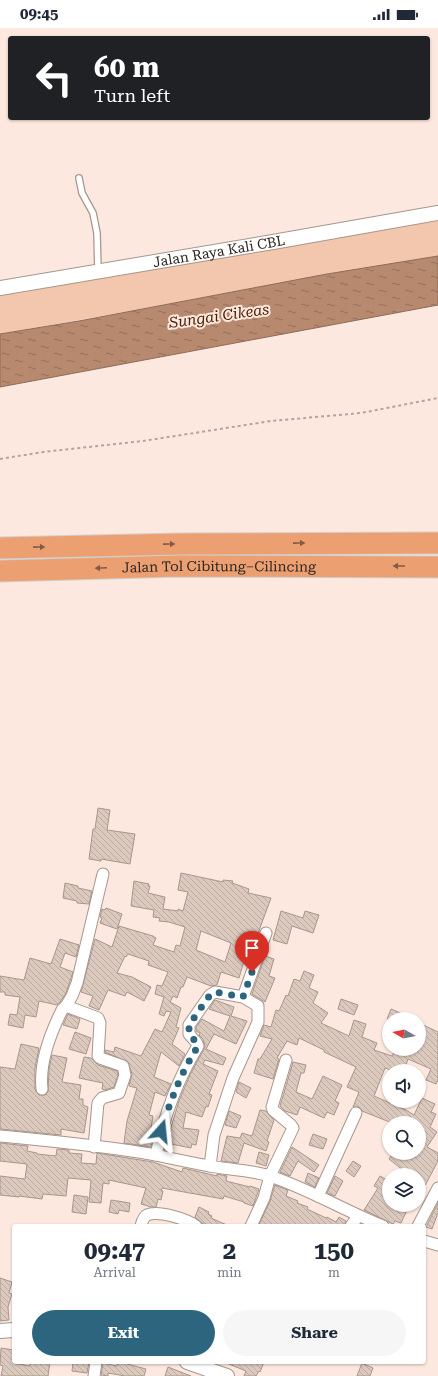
<!DOCTYPE html>
<meta charset="utf-8">
<style>
body{margin:0;font-family:"Roboto Serif",serif;background:#f6f6f7;color:#1f2937;height:100vh;display:flex;flex-direction:column;font-size:15px;white-space:nowrap}
*{box-sizing:border-box;margin:0}
p{font-size:13px;color:#747a83}
.icon{flex:none;width:22px;height:22px;fill:none;stroke:currentColor;stroke-width:2;stroke-linecap:round;stroke-linejoin:round}
.map{position:relative;flex:1;overflow:hidden}
.side{position:absolute;left:12px;top:1196px;width:414px;height:140px;display:flex;flex-direction:column;background:#fff;border-radius:4px;box-shadow:0 1px 3px #0004}
.side>*{flex:none}
.banner{position:absolute;left:8px;top:8px;width:422px;height:84px;border-radius:4px;box-shadow:0 1px 3px #0004;background:#202124;color:#fff;overflow:hidden}
.needle{width:26px;rotate:279deg}
.tools{position:absolute;left:382px;top:984px;display:grid;gap:8px}
.tools a{display:grid;place-items:center;width:44px;height:44px;border-radius:50%;background:#fff;box-shadow:0 1px 3px #0004;font-size:20px}
.pin{position:absolute;display:grid;place-items:center;width:34px;height:34px;color:#fff;margin:-41px -17px;border-radius:50% 50% 50% 0;rotate:-45deg;box-shadow:0 0 4px #0007}
.pin .icon{rotate:45deg}
.me{position:absolute;width:44px;margin:-22px;rotate:18deg;stroke-linejoin:round;filter:drop-shadow(0 0 3px #0008)}
.turn{display:flex;align-items:center;gap:14px;height:84px;padding:0 20px;font-size:18px}
.turn .icon{width:52px;height:52px;stroke-width:2.5}
.turn b{display:block;font-size:28px;line-height:34px}
.eta{display:flex;justify-content:space-evenly;align-items:center;height:68px;text-align:center}
.eta b{font-size:24px;font-weight:700;line-height:28px}
.primary-button{display:flex;gap:8px;margin-top:auto;padding:8px 20px}
.primary-button a{flex:1;height:46px;border-radius:24px;background:#2d657f;color:#fff;font-size:16px;font-weight:700;line-height:46px;text-align:center}
.primary-button a+a{background:#f6f6f7;color:#1f2937}
.status{display:flex;justify-content:space-between;align-items:center;height:28px;padding:0 20px;background:#fff;direction:ltr}
.status svg{height:11px;fill:currentColor}
.map>svg:first-child{display:block}
</style>
<div class="status"><b>09:45</b><svg viewBox="0 0 49 12"><path d="M0 12V9h3v3zM5 12V6h3v6zM10 12V3h3v9zM15 12V0h3v12zM26 1h20v11H26zM47 4h2v5h-2z"/></svg></div>
<div class="map">
<svg width="438" height="1348" viewBox="0 0 438 1348">
<defs>
<pattern id="water-ripples" width="26" height="14" patternUnits="userSpaceOnUse"><rect width="26" height="14" fill="#b7896e"/><path d="M2 4q2-2 4 0t4 0M15 11q2-2 4 0t4 0" fill="none" stroke="#95705a"/></pattern>
<pattern id="building-back-hatch" width="6" height="6" patternUnits="userSpaceOnUse"><rect width="6" height="6" fill="#dbc9be"/><path d="M-1 5l2 2M0 0l6 6M5-1l2 2" fill="none" stroke="#bcaca3"/></pattern>
</defs>
<rect width="100%" height="100%" fill="#fce8de"/>
<path fill="#f3c7ad" d="M438 192V228C292 251 146 281 0 306V268L76 255 276 217 394 200Z"/>
<path fill="url(#water-ripples)" stroke="#8e6b57" d="M438 228V277L0 359V306L79 293 327 246Z"/>
<g fill="url(#building-back-hatch)" stroke="#a8968c" fill-rule="evenodd">
<path d="M98 780 110 782 107 802 135 806 130 836 101 831V833L89 831 93 801H95Z"/>
<path d="M181 845 223 854V852L233 853 232 855 249 861 248 865 271 870 257 908 252 907 248 922 252 924 249 932 247 931 246 934 244 933 239 950 221 944 217 957 211 958 187 949 183 959H181L177 970 173 968 170 974 181 980 176 999 179 1000 172 1016 185 1026 179 1038 161 1024 154 1049 171 1056 165 1068 155 1064 149 1087 153 1088 150 1106 154 1107 151 1119 124 1115 127 1093 137 1060 129 1058 132 1046 128 1034 105 1024V1022L114 1024 115 1019 141 1028 155 1001 162 1004 171 984 166 983 164 988 159 986 164 969 155 966 157 957 162 958 168 944 148 937 149 933 128 926 126 929 125 928 117 945 132 949 151 959 144 973 127 964 125 968 108 962 99 982 89 978 93 968 81 964 95 911 112 919 119 898 153 908 156 910 153 917 174 924 176 917 180 918 185 899 169 894 159 893 160 890 153 889 154 882 131 878 134 853 149 856 148 858H150L148 865 165 869 163 881 178 883V881L183 883 188 864 178 862ZM201 903 231 915 225 934 196 922Z"/>
<path d="M65 855 78 858V860L92 863 89 876 77 875V873L63 870Z"/>
<path d="M106 880 122 886 117 901 100 895 102 890 100 889 102 881 105 882Z"/>
<path d="M281 883 303 890 305 883 319 887 313 905 292 898 287 916 273 912Z"/>
<path d="M60 911 79 917 76 929 65 925 60 939 73 944 66 965 60 974 57 977 39 973 36 989 25 987 23 1000 8 997 10 986 17 987 20 969 5 967V964H0V948L24 952 30 930 51 936Z"/>
<path d="M265 928 274 931 269 948 275 950 265 974 252 966Z"/>
<path d="M304 943 314 947 309 960 318 964 313 975 328 985 321 995 349 1008 354 992 366 996 362 1009 377 1015 374 1022 392 1028 396 1021H401L407 1024 408 1021H419V995L438 1004V1052L436 1056 426 1052 431 1041 408 1031 404 1043H394L385 1040 374 1068 406 1082 414 1087 422 1070 435 1076 431 1084 436 1086 430 1099 437 1104 427 1119 438 1125V1133L419 1169V1147H409L389 1131 393 1125H419V1095H392L362 1083 359 1079H353L359 1064 347 1059 356 1039 324 1024V1022L299 1010 297 1017 287 1013 277 1030 279 1031 273 1051 254 1045 258 1031H260L272 1011 260 1008 264 997 271 999 276 982 279 983 286 967 288 968 294 951 300 953Z"/>
<path d="M341 971 358 977 354 987 338 981Z"/>
<path d="M215 972 234 979 231 988 247 993 236 1016 214 1006 206 1021 226 1030 223 1037 205 1032 203 1036 218 1043 209 1066 212 1067 208 1079 206 1078 202 1089 186 1084 183 1100 199 1102 196 1117 192 1116 191 1120 171 1116 170 1123 164 1122 179 1073 190 1047 205 1019 203 1011 199 1007 200 1005 196 1003V999L202 991 224 1003 230 988 209 981Z"/>
<path d="M391 981 415 991H387Z"/>
<path d="M68 986 80 991 77 1001 63 997Z"/>
<path d="M75 1004 91 1010 86 1026 69 1021Z"/>
<path d="M21 1016 39 1020 35 1040V1062L39 1067H45L48 1064 49 1041 52 1027 67 1030 62 1054 81 1057 79 1071H83V1077L88 1079 84 1105 61 1101V1107L0 1101V1039L15 1041Z"/>
<path d="M84 1029 91 1030 98 1037 117 1043 118 1047 114 1059 105 1062 102 1061 103 1055 79 1050Z"/>
<path d="M293 1034 306 1037 304 1045H301L296 1064 312 1071 323 1048 342 1057 335 1073 339 1075 334 1087 327 1084 324 1090 300 1079 297 1087 285 1083 280 1078Z"/>
<path d="M239 1054 251 1060 246 1070 236 1064Z"/>
<path d="M260 1082 266 1083 274 1092 267 1113 269 1114 266 1123 244 1115 238 1135 221 1133 227 1108 240 1110 242 1105 252 1108Z"/>
<path d="M229 1083 241 1088 236 1100 225 1097Z"/>
<path d="M313 1106 327 1111 323 1121 309 1117Z"/>
<path d="M0 1115 28 1118 27 1123 37 1125V1126L56 1128 57 1121 69 1122V1125L82 1126 81 1135 96 1136 97 1125 153 1134 182 1144 183 1140 217 1148V1146L227 1148 226 1153 250 1159V1158L259 1161 253 1178 244 1175V1174L224 1168 223 1171 162 1160 161 1162 163 1163 161 1172 158 1171 156 1179H151L141 1176 146 1160 109 1152V1156L103 1155 101 1175 89 1174 91 1152 68 1150 66 1168 43 1166 42 1171 19 1168V1169L0 1167V1148L25 1151 27 1136 0 1133Z"/>
<path d="M292 1119 319 1137 314 1144 298 1133 290 1148 280 1144Z"/>
<path d="M259 1124 269 1127 266 1138 256 1135Z"/>
<path d="M353 1133 361 1138 354 1149 346 1143Z"/>
<path d="M308 1145 319 1150 315 1159 305 1154Z"/>
<path d="M335 1148 343 1153 335 1168 327 1165Z"/>
<path d="M380 1148 389 1153V1177H403L402 1180 407 1182 401 1195 395 1193 393 1196 364 1182 378 1160 374 1158Z"/>
<path d="M275 1157 288 1162 286 1168 298 1173 297 1175 308 1179 307 1181 326 1190 327 1189 336 1194 339 1189 346 1193 344 1198 259 1197 270 1173Z"/>
<path d="M74 1167 88 1169 86 1186 72 1184Z"/>
<path d="M111 1172 130 1175 129 1184 119 1182 118 1186 109 1184Z"/>
<path d="M438 1175V1185L432 1201 426 1199Z"/>
<path d="M199 1179 209 1184 208 1186 212 1188 211 1190 229 1198H208L202 1195 195 1189Z"/>
<path d="M0 1250 12 1254 9 1265 12 1266 8 1279 9 1292 0 1293Z"/>
<path d="M1 1320 14 1322 13 1335 30 1338V1334H50L48 1348H1L3 1338 0 1337Z"/>
<path d="M73 1334H89L87 1345 72 1343Z"/>
<path d="M118 1334H127V1336L146 1341 144 1348H125L108 1345V1348L101 1347 103 1335 117 1338Z"/>
<path d="M224 1334H264L260 1344 259 1343 256 1348H244L246 1343Z"/>
<path d="M362 1335 373 1340 370 1348H357Z"/>
<path d="M168 1339 191 1348H165Z"/>
</g>
<g fill="none" stroke-linecap="round" stroke-linejoin="round">
<g stroke="#a7968c" stroke-width="8">
<path id="service" d="M79 150 82 165 93 185 97 205 98 244"/>
</g>
<g stroke="#a7968c" stroke-width="13">
<g id="minor">
<path d="M243 969 266 905"/>
<path d="M66 978 72 968 77 955 103 846"/>
<path d="M42 1061C39 1034 50 1006 62 982L66 978 98 990 100 995 98 1028 100 1030 123 1038 125 1047 119 1065 102 1070 98 1075 94 1119"/>
<path d="M0 1108C52 1113 105 1118 156 1127 174 1131 192 1135 210 1138 230 1142 251 1142 270 1148 309 1161 345 1183 383 1198"/>
<path d="M156 1127C164 1088 177 1052 198 1018L196 1014 189 1006V997L210 967 215 964 243 969 258 978V994L233 1050 214 1107 210 1138"/>
<path d="M318 1168 356 1085"/>
<path d="M141 1198C142 1194 143 1189 147 1187 158 1182 187 1191 196 1198"/>
<path d="M251 1198 264 1170 270 1148 293 1100 291 1097 273 1082 272 1079 286 1032"/>
<path d="M351 1198 358 1188"/>
<path d="M418 1198 438 1160"/>
<path d="M424 1213 438 1217"/>
<path d="M94 1348 96 1334"/>
</g>
</g>
<g stroke="#a7968c" stroke-width="16">
<g id="tertiary">
<path id="s1" d="M0 260 273 214 438 185"/>
<path d="M0 1303 14 1302"/>
<path d="M187 1334 227 1348"/>
</g>
</g>
<g stroke="#d1cfce" stroke-width="23">
<g id="motorway">
<path d="M0 520 180 516 438 515"/>
<path id="s2" d="M0 543 180 538 438 539"/>
</g>
</g>
<path stroke="#b3a49c" stroke-width="2" stroke-dasharray="3 3" stroke-linecap="butt" d="M0 431 43 424 143 413 271 393 361 385 438 370"/>
<use href="#service" stroke="#fff" stroke-width="5.5"/>
<use href="#minor" stroke="#fff" stroke-width="11"/>
<use href="#tertiary" stroke="#fff" stroke-width="14"/>
<use href="#motorway" stroke="#ec9f71" stroke-width="21"/>
</g>
<defs><path id="oneway-solid" d="M-6-.8H1V-3.2L6.5 0L1 3.2V.8H-6Z"/></defs>
<g fill="#835c46">
<use href="#oneway-solid" transform="translate(299 515) rotate(-1)"/>
<use href="#oneway-solid" transform="translate(169 516) rotate(-1)"/>
<use href="#oneway-solid" transform="translate(39 519) rotate(-1)"/>
<use href="#oneway-solid" transform="translate(399 538) rotate(-180)"/>
<use href="#oneway-solid" transform="translate(101 540) rotate(178)"/>
</g>
<g fill="none" stroke-linecap="round" stroke-linejoin="round">
<path stroke="#2d657f" stroke-width="7" stroke-dasharray="0 12.6" d="M161 1103C171 1071 180 1047 198 1018L196 1014 189 1006V997L210 967 215 964 243 969 252 944"/>
</g>
<g text-anchor="middle" dominant-baseline="central" stroke-width="4" stroke-linejoin="round" paint-order="stroke">
<g font-size="14" fill="#2d2622" stroke="#fce8de">
<text stroke="none"><textPath href="#s1" startOffset="222">Jalan Raya Kali CBL</textPath></text>
<text stroke="none"><textPath href="#s2" startOffset="219">Jalan Tol Cibitung–Cilincing</textPath></text>
</g>
<g font-size="15" font-style="italic" fill="#491d00" stroke="#fce8de">
<text transform="translate(219 288) rotate(-8)">Sungai Cikeas</text>
</g>
</g>
</svg>
<div class="tools">
<a><svg class="needle" viewBox="-14 -14 28 28"><path d="M0-13l5 13h-10z" fill="#e53935"/><path d="M0 13l5-13h-10z" fill="#747a83"/></svg></a>
<a><svg class="icon" aria-label="sound" viewBox="0 0 24 24"><path d="M4 9h4l5-4v14l-5-4H4zM17 9q2 3 0 6"/></svg></a>
<a><svg class="icon" aria-label="search" viewBox="0 0 24 24"><circle cx="10" cy="10" r="6"/><path d="M15 15l6 6"/></svg></a>
<a><svg class="icon" aria-label="layers" viewBox="0 0 24 24"><path d="M12 4l9 5-9 5-9-5zM3 14l9 5 9-5"/></svg></a>
</div>
<div class="pin" style="left:252px;top:944px;background:#d93025"><svg class="icon" aria-label="arrive" viewBox="0 0 24 24"><path d="M6 21V4h12l-3 4 3 4H6"/></svg></div>
<svg class="me" style="left:161px;top:1103px" viewBox="-20 -20 40 40"><path d="M0-17L14 15 0 8-14 15z" fill="#2d657f" stroke="#fff" stroke-width="4"/></svg>
<div class="banner">
<div class="turn"><svg class="icon" aria-label="left" viewBox="0 0 24 24"><path d="M17 20v-9H6M10 6l-5 5 5 5"/></svg><div><b>60 m</b>Turn left</div></div>
</div>
<section class="side">
<div class="eta">
<div><b>09:47</b><p>Arrival</p></div>
<div><b>2</b><p>min</p></div>
<div><b>150</b><p>m</p></div>
</div>
<div class="primary-button"><a>Exit</a><a>Share</a></div>
</section>
</div>
